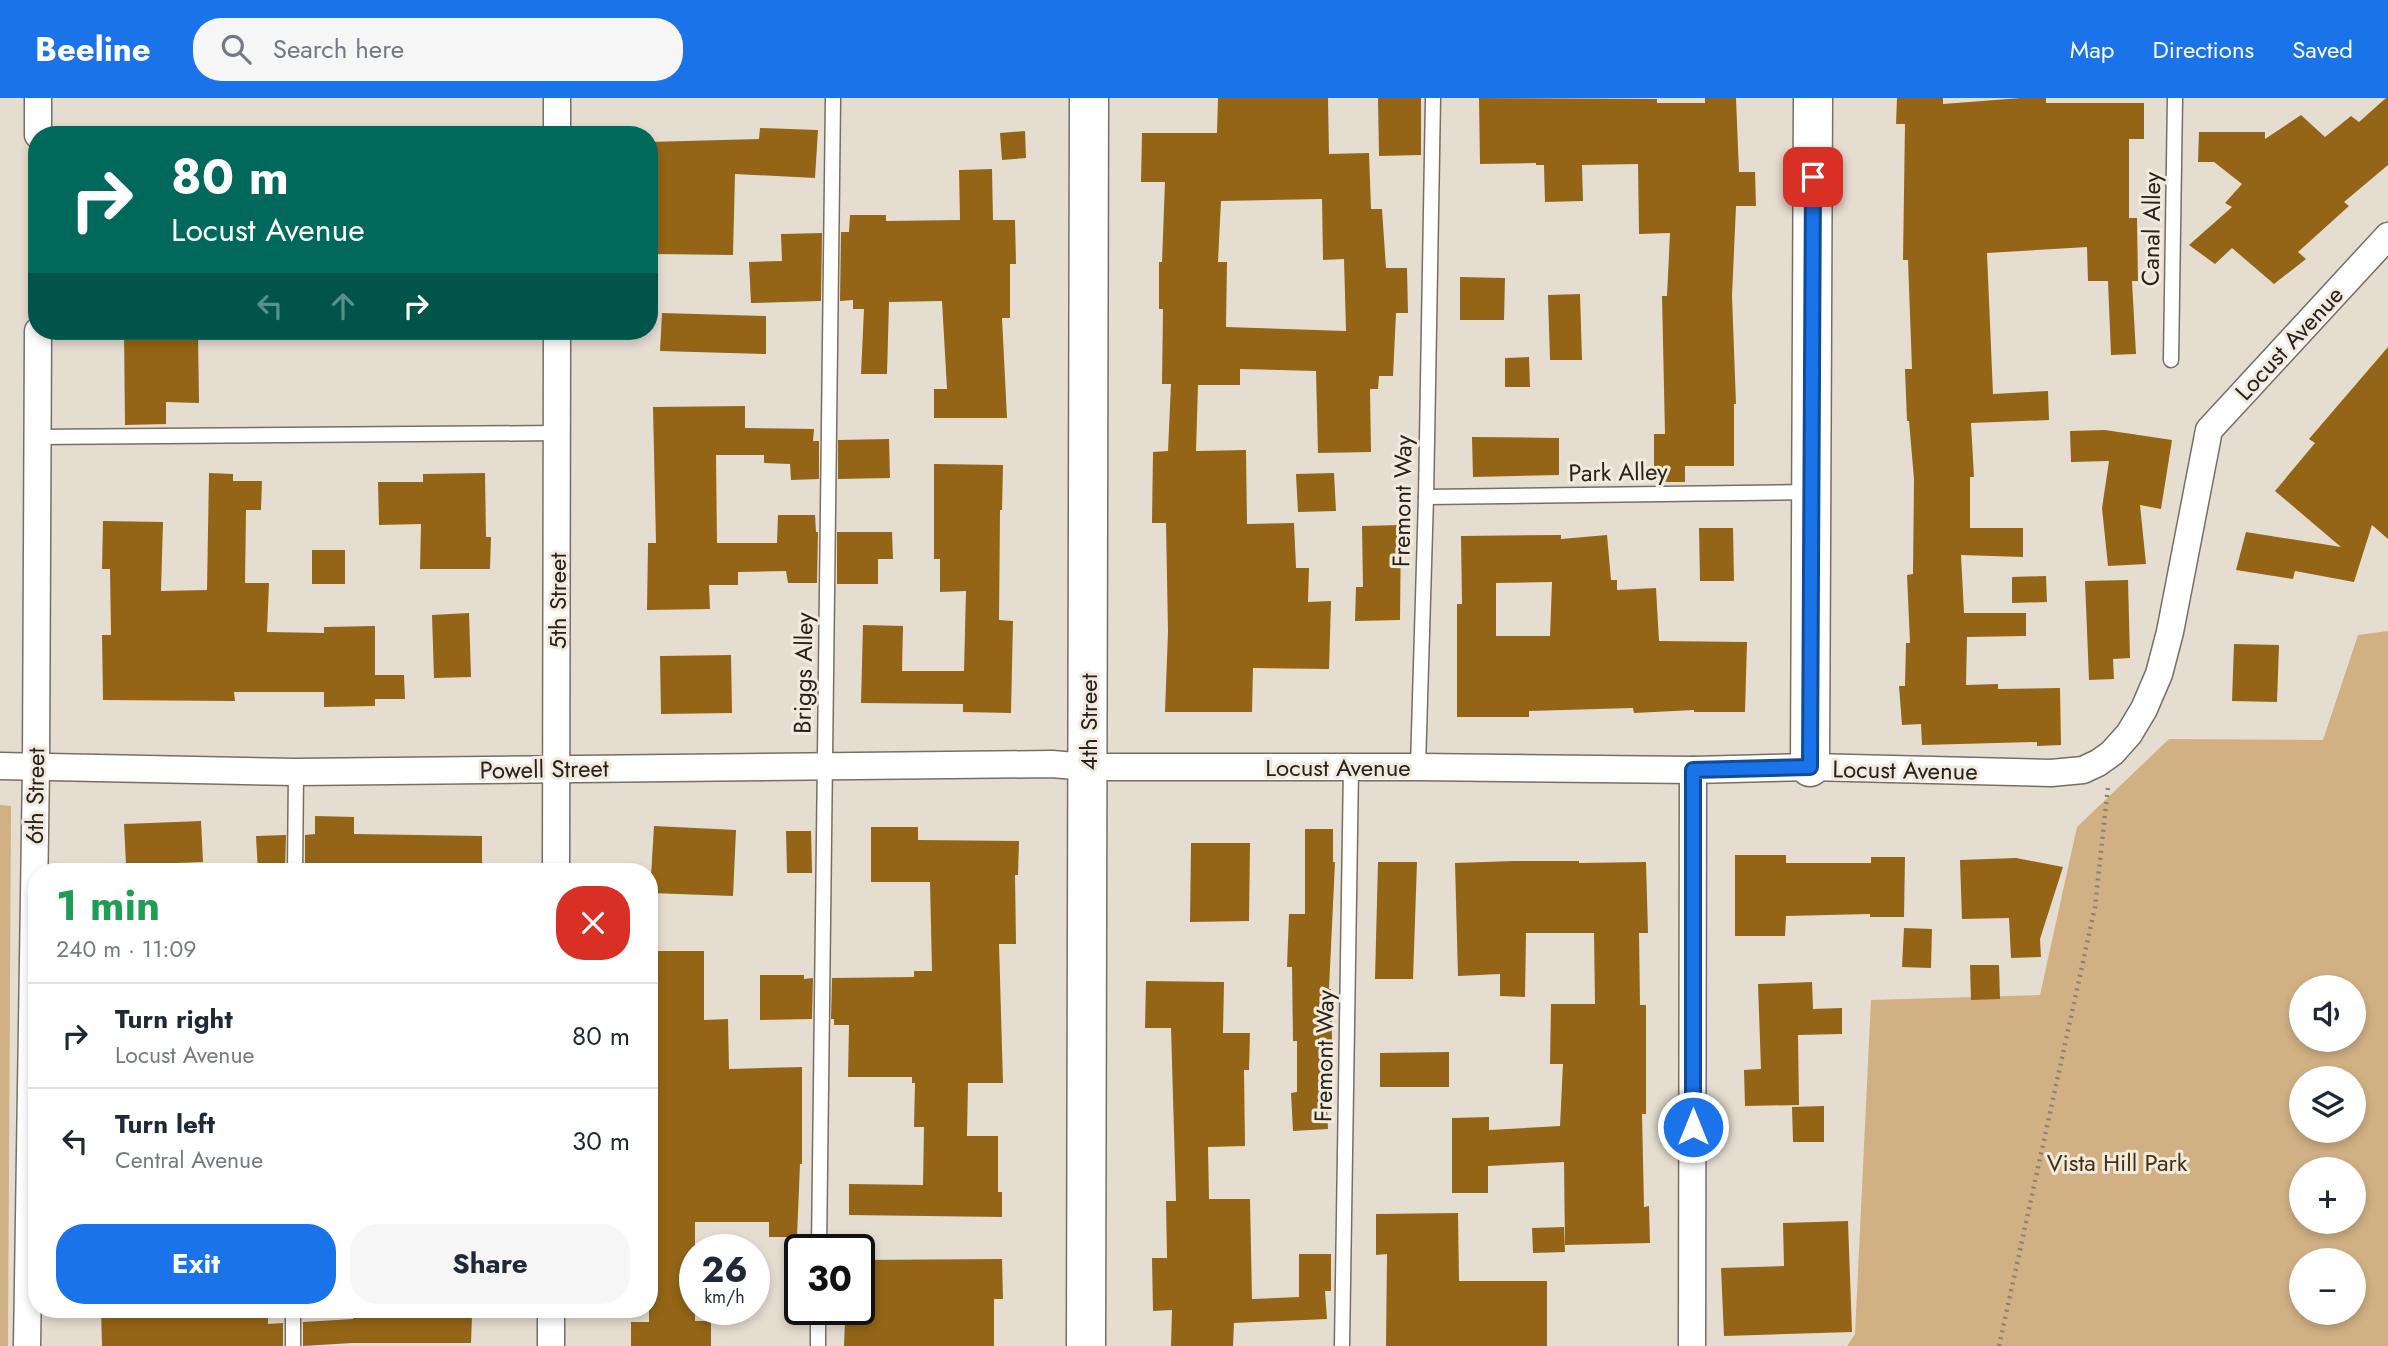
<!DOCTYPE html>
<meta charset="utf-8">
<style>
body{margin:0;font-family:Jost,sans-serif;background:#f6f6f7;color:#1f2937;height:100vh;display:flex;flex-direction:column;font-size:26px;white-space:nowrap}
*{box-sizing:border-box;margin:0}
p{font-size:23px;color:#747a83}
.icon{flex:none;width:38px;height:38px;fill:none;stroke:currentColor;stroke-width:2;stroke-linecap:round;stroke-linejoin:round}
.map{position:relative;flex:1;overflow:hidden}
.drawer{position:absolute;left:28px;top:765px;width:630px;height:455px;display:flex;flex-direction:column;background:#fff;border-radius:28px;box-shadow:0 4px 10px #0003}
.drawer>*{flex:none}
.banner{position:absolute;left:28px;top:28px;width:630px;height:214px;border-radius:28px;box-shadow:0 4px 10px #0003;background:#00695c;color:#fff;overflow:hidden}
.tools{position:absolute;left:2289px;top:877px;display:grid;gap:14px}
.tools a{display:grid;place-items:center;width:77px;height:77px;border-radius:50%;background:#fff;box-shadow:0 4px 10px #0003;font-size:35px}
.speed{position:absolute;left:679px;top:1136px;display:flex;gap:14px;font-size:35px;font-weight:700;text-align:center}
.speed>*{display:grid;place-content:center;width:91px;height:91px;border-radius:50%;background:#fff;box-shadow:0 4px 10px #0003;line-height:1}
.speed small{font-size:18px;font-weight:400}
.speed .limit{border:4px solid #111;border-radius:10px;background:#fff;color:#111}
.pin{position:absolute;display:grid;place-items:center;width:60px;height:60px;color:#fff;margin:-30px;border-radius:14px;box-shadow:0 4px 10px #0006}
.me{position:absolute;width:77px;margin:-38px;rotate:0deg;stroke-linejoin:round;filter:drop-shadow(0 0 5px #0008)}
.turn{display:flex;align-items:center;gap:24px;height:147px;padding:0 28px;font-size:32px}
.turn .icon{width:91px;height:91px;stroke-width:2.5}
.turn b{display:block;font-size:49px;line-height:60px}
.lanes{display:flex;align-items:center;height:66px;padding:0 28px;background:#0003;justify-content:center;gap:35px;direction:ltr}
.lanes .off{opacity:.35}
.round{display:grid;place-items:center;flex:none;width:74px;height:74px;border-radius:28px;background:#f6f6f7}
.summary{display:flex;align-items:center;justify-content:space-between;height:119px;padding:0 28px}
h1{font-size:42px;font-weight:700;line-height:52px;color:#1e9e55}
.button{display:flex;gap:14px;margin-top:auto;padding:14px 28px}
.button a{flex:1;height:80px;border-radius:28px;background:#1a73e8;color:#fff;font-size:28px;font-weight:700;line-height:80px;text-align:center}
.button a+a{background:#f6f6f7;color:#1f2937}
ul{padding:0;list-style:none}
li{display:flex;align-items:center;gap:21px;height:105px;padding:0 28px;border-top:2px solid #e0e1e3}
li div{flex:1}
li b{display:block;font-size:26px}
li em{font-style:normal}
header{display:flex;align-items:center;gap:42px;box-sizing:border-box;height:98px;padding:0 35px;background:#1a73e8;color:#fff}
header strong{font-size:33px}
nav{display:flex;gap:38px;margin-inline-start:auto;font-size:24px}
.search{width:490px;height:63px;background:#f6f6f7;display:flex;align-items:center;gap:18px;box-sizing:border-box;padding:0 24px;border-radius:28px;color:#747a83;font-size:26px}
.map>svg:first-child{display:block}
</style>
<header>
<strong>Beeline</strong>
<div class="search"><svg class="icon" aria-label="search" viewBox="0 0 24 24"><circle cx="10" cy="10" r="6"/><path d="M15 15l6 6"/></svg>Search here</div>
<nav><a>Map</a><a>Directions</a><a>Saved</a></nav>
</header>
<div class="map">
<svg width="2388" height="1248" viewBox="0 0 2388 1248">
<rect width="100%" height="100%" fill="#e6ddd1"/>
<g fill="#d1b084" fill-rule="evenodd">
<path d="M2388 533V1248H1847L1855 1236 1871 902 2040 897 2077 729 2169 641 2323 642 2358 537ZM2301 889H2354V942H2301ZM2301 980H2354V1032H2301ZM2301 1071H2354V1124H2301ZM2301 1162H2354V1214H2301Z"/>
<path d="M0 707 11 708 8 1248H0Z"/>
</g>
<g fill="#946516" fill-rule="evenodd">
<path d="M1218 0H1328L1329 56 1369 55 1371 111H1382L1386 170H1407L1408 215H1396L1393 278H1379L1378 291H1370L1371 354 1318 355 1316 273 1240 271V287H1198L1196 353 1246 352 1247 426 1294 425 1296 470H1309L1308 504 1331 503 1329 571 1253 570 1252 614H1165L1168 534 1166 425H1152L1153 354 1168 353 1171 286H1162L1163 211H1159V164H1162L1165 84H1141L1142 35H1217ZM1322 101 1323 162 1344 161 1346 233 1226 229 1227 164H1218L1221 103Z"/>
<path d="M1378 0H1421V57L1379 58Z"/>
<path d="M1479 0 1657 1V5H1705V0H1736L1739 74H1755L1756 108H1736L1732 198 1736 306H1734V368H1685V384H1654V336H1665L1662 198H1667L1670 135 1639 136 1638 66 1582 67 1583 103 1545 104 1544 67H1536V65L1480 66Z"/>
<path d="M1897 0H1943V6L2021 0H2046V5H2144V41H2129V120H2137L2138 183H2132L2136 256 2111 257 2108 183H2088L2087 149 1987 155 1993 296 2048 293 2049 322 1971 325 1974 379H1970V430H2023V459L1961 457 1964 515H2026V538L1967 539 1966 587 1998 586V591L2060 590 2061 647 2037 648V644L1922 647 1921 626 1902 627 1899 588H1905L1906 545H1910L1907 477 1913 476 1914 381 1909 323H1907L1905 271H1912L1908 162H1903L1905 26H1896Z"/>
<path d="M2386 0H2388V67L2344 104 2349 108 2298 154 2306 161 2274 186 2232 150 2215 166 2189 147 2232 109 2225 105 2242 86 2214 64H2198L2199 34H2265V41L2301 17 2325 39 2351 18 2359 24Z"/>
<path d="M760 30 818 32 815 80 735 76 733 157 652 156 653 94H649V44L759 41Z"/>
<path d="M1025 33 1026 60 1002 62 1000 35Z"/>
<path d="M992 71 993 122H1015L1016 166H1010V220H1002L1007 320H934V291H947L942 203 889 204 887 276H861L864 211H853V202L840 203 841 134H849L850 117H886V123L960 122 959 72Z"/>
<path d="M822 135 821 203 751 205 749 164 782 163 781 136Z"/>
<path d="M1460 179 1505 180 1504 222H1460Z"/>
<path d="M1580 196 1582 262H1550L1548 197Z"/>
<path d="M662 215 766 218V256L660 253Z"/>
<path d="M124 233H198L199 305 166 304V326L125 327Z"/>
<path d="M2388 249V441L2372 427 2354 484 2295 473 2293 481 2236 472 2246 434 2341 449 2275 393 2315 345 2309 341Z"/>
<path d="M1529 259 1530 289H1505V260Z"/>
<path d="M745 308V330L814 331 813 343H819V381L791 382 790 366 764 365V357H716L717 445H777L778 417H815L816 434H818L817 485H788L786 473 738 474V487H709L710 511 647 512 648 445H656L653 309Z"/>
<path d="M2105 332 2172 342 2161 411 2140 407 2146 466 2108 468 2102 410 2109 363 2071 364 2070 333Z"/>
<path d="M1472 339 1559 340V377L1473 379Z"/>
<path d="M889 341 890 380 838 381V342Z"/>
<path d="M934 366 1003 367 1002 412H1000L999 522 1013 523 1011 615 963 614V606L861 605 863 527 903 528 902 573H964L966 493 940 494V461H934Z"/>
<path d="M209 375 233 376V383H262L261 412H246L245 485H269L267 534 324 535V529L375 528V577H404L405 601H375V608L324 609V594H234L235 603 103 602 102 537H111L110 471H102L103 423 163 424 161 493 207 492Z"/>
<path d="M485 375 486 439H491L490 471H420L421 426 379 427 378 384H423V376Z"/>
<path d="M1334 375 1336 413 1298 414 1296 376Z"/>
<path d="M1401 427 1400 522 1355 523 1356 489H1363L1362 428Z"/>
<path d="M1699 430H1733L1734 483H1700Z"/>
<path d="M837 434H892L893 461H878V486H837Z"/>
<path d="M1561 437V441L1607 437 1611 482H1617V492L1656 490 1659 543 1747 544 1745 614H1694V612L1634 615 1633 610 1529 613V619H1457V506H1462L1461 438ZM1552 484 1550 538H1496V485Z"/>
<rect x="312" y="452" width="33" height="34"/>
<path d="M2046 478 2047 504 2012 505V479Z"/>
<path d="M2128 482 2130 560 2113 561 2114 581 2089 582 2085 483Z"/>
<path d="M469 515 471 579 434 580 432 517Z"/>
<path d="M2234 546 2279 547 2277 604 2232 603Z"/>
<path d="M731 557 732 615 661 616 660 558Z"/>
<path d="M315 718 354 719V736L482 738V774L305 772V737L315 736Z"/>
<path d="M201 723 203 764 126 767 124 726Z"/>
<path d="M654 728 736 732 733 798 650 795Z"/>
<path d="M871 729H918V742L1019 743 1018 777H1015L1016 846H999L1003 985H968L967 1038H998V1094H1002V1119L849 1117V1086L923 1087 924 1029H914L915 985H912V979H848L849 927H834V921H831L832 880 914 879V873H932L930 784H871Z"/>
<path d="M1305 731H1333V764H1335L1329 891H1331L1332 942H1329L1330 986H1326L1328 1031 1293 1033 1291 995 1297 994V943H1293L1292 869H1287L1289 816H1305Z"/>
<path d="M786 733H811L812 775H787Z"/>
<path d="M286 737 285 773 258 774 256 738Z"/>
<path d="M1191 745H1250L1249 823 1190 824Z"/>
<path d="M1735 757H1786V765H1871V759H1905L1904 819H1870V816L1786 818 1785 838H1735Z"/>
<path d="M2016 760 2063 769 2040 841 2041 859 2011 860 2009 820 1962 821 1960 762Z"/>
<path d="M1514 763H1579V765L1646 764 1648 835H1639L1640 907H1646V1016H1642L1644 1109 1649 1108 1650 1145 1565 1147 1564 1064 1488 1068V1095H1452V1020L1489 1019V1032L1560 1028 1563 966H1550L1551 906H1595L1594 835H1526L1525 899 1500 898V876L1458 878 1455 765Z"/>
<path d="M1378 764H1417L1413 881H1375Z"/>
<path d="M1904 830 1932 831 1931 870 1902 869Z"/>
<path d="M649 853H704V922L728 921 729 971 802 969V1066H800L797 1139H769V1124H695V1223H711V1248H631V1224H649Z"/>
<path d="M1970 867H1999L2000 901 1971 902Z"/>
<path d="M760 877H804V881L813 880 812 921 760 922Z"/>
<path d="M1146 883 1224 884 1223 935H1250L1249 972H1244L1245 1048 1208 1049 1209 1101H1250L1252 1201 1299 1199V1156H1331V1193H1325L1327 1221 1234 1225 1233 1248H1171L1172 1212 1153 1213 1152 1160H1167L1166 1103H1176L1171 930H1145Z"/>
<path d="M1812 884 1813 911 1842 910V936L1798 937 1799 1007 1745 1008 1744 972 1761 971 1758 886Z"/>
<path d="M1449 954V989H1380V955Z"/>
<path d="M1824 1008V1044H1793L1792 1009Z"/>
<path d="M1458 1115 1459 1183H1547V1248H1386L1387 1156 1376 1157V1116Z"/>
<path d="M1848 1123 1852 1234 1724 1238 1721 1170 1784 1168 1783 1125Z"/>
<path d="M1564 1129 1565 1154 1533 1155 1532 1130Z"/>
<path d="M1002 1161 1003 1201H994V1248H844L845 1223H859V1162Z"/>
<path d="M101 1211H268V1226L283 1225V1248H102Z"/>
<path d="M354 1211H397V1216L472 1218 471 1245H352L303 1248V1224L353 1221Z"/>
</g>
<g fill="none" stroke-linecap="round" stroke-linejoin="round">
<g stroke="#776f64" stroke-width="17">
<g id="lane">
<path d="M2171 262 2175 0"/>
<path d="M37 339 557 335"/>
<path d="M1426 399 1809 394"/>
<path d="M1418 669 1426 399 1433 0"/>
<path d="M295 774 296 674"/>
<path d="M819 1152 833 0"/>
<path d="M293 1248V1211"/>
<path d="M818 1248V1211"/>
<path d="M1342 1248 1351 669"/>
</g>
</g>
<g stroke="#776f64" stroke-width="29">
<g id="street">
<path d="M38 37V0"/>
<path d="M557 37V0"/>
<path d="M0 668 296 674 1052 666 1087 669H1418L1693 672 1810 669 2051 675 2083 672 2098 665 2112 655 2129 636 2144 611 2159 576 2170 534 2209 332 2388 138"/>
<path d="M556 774 557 233"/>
<path d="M27 1248 36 669 38 233"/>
<path d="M551 1248V1211"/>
<path d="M1692 1248 1693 672"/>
</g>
</g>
<g stroke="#776f64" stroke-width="41">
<g id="secondary">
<path d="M1810 669 1813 0"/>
<path d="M1086 1248 1089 0"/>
</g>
</g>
<path stroke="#888179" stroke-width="4.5" stroke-dasharray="2 5" stroke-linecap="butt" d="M1999 1248 2095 809 2108 689"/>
<use href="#lane" stroke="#fff" stroke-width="14"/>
<use href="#street" stroke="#fff" stroke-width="26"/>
<use href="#secondary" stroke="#fff" stroke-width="38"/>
</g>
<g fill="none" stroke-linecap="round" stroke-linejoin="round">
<g stroke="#114b97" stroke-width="18">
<path id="route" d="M1693 1029V672L1810 669 1813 79"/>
</g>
<use href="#route" stroke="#1a73e8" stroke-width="12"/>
</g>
<g text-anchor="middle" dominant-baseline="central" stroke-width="6" stroke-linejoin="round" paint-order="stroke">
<g font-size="24" fill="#26221e" stroke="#f3eade">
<text transform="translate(2151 131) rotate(-89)">Canal Alley</text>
<text transform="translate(2289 245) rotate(-47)">Locust Avenue</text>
<text transform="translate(1618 374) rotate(-1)">Park Alley</text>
<text transform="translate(1402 403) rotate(-89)">Fremont Way</text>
<text transform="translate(557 503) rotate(-90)">5th Street</text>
<text transform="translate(803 575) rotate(-89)">Briggs Alley</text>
<text transform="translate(1088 624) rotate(-90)">4th Street</text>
<text x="1338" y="669">Locust Avenue</text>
<text transform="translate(544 671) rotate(-1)">Powell Street</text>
<text transform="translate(1905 672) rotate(1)">Locust Avenue</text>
<text transform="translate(35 698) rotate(-89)">6th Street</text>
<text transform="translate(1324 958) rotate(-89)">Fremont Way</text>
</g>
<g font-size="24" fill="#442f10" stroke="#f3eade">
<text x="2117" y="1064">Vista Hill Park</text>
</g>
</g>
</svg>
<div class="tools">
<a><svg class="icon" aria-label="sound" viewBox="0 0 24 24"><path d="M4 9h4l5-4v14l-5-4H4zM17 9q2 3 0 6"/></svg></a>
<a><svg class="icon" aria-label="layers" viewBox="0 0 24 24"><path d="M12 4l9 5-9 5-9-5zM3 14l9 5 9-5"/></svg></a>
<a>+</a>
<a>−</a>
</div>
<div class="speed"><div>26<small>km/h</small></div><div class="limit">30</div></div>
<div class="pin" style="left:1813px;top:79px;background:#d93025"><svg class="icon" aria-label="arrive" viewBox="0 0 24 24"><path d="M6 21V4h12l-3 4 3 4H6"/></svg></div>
<svg class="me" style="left:1693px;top:1029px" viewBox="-20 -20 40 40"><circle r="17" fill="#1a73e8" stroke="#fff" stroke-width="3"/><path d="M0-11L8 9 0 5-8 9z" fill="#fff"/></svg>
<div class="banner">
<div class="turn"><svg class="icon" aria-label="right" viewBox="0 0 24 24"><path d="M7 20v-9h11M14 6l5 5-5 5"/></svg><div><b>80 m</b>Locust Avenue</div></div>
<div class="lanes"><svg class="icon off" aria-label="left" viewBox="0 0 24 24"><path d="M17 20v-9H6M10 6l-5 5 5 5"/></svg><svg class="icon off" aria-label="ahead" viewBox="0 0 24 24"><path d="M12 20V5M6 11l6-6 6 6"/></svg><svg class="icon" aria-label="right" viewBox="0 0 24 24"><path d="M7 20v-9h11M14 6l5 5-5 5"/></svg></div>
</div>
<section class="drawer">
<div class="summary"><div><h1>1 min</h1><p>240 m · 11:09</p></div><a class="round" style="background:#d93025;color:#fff"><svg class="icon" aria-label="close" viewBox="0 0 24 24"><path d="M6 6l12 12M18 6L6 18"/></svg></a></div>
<ul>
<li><svg class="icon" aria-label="right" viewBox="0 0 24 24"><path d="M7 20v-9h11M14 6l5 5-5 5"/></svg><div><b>Turn right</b><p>Locust Avenue</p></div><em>80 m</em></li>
<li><svg class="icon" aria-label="left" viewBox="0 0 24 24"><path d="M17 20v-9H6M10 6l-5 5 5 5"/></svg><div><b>Turn left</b><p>Central Avenue</p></div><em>30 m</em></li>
</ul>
<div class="button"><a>Exit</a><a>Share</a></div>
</section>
</div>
